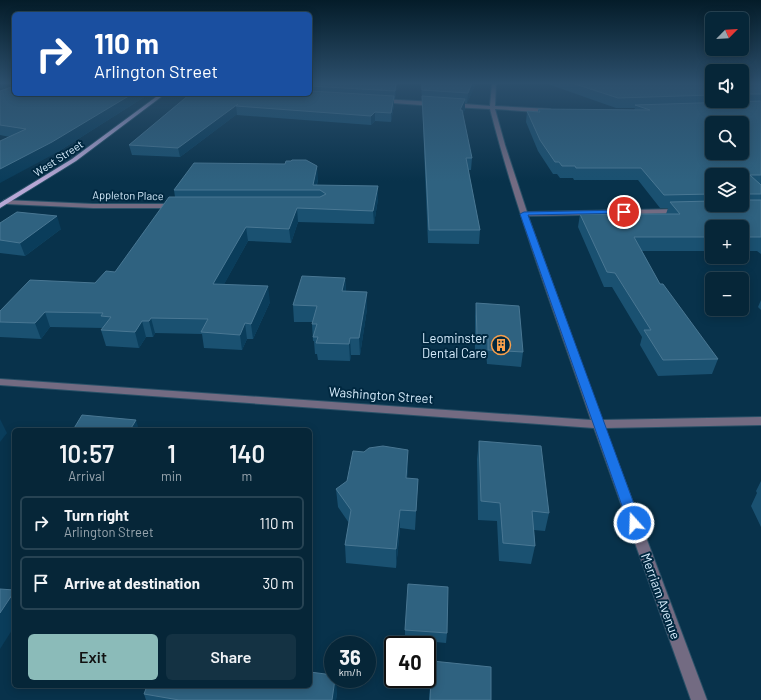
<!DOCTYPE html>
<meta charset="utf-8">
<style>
body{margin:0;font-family:Barlow,sans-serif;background:#143243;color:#f1f3f6;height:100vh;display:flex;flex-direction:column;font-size:15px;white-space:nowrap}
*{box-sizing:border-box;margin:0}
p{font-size:13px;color:#98a5ae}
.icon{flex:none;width:22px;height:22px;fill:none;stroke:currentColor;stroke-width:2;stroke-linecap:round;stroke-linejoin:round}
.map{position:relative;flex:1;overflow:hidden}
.panel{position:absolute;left:12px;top:428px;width:300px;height:260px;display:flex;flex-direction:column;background:#062638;border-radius:6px;box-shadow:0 2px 10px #0003,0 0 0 1px #274353}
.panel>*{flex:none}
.banner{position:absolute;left:12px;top:12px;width:300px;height:84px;border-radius:6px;box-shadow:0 2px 10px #0003,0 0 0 1px #274353;background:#1a4fa0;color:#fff;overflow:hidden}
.needle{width:26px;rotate:66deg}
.controls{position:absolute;left:705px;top:12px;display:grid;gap:8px}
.controls a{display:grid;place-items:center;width:44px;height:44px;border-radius:6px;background:#062638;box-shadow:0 2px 10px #0003,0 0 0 1px #274353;font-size:20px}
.speed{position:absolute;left:324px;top:636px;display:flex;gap:8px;font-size:20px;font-weight:700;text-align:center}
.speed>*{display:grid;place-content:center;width:52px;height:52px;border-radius:50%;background:#062638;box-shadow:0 2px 10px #0003,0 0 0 1px #274353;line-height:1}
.speed small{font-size:10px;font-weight:400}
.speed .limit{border:2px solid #111;border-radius:6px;background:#fff;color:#111}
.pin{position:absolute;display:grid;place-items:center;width:34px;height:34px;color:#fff;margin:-17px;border:2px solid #fff;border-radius:50%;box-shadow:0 1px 4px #0007}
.me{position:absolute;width:44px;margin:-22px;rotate:340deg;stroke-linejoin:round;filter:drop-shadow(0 0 3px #0008)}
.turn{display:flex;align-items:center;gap:14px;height:84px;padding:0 16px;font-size:18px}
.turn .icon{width:52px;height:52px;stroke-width:2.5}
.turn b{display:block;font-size:28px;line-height:34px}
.eta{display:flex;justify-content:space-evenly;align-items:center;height:68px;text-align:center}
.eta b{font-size:24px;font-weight:600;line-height:28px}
.cta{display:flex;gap:8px;margin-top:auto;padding:8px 16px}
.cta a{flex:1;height:46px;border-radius:6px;background:#8bbbb9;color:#111;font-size:16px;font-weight:600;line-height:46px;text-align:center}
.cta a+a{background:#143243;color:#f1f3f6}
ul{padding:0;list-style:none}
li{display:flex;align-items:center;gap:12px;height:54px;margin:0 8px 6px;padding:0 8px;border:2px solid #274353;border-radius:6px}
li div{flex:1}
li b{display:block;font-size:15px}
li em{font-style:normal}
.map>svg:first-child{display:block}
</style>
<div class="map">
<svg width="761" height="700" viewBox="0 0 761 700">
<rect width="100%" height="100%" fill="#08324b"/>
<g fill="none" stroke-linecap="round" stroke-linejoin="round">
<g stroke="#295067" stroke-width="2">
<g id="minor">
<path d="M492 83H496L495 106 550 109 553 111 550 113 495 109 505 145 527 212 680 209 684 211 680 213 528 216 602 420 761 417V425L605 428 707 700H691L594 428 0 385V379L591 420C556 317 517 214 490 109L452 107 449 105 452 103 490 106Z"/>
<path d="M381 99 434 102 437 104 434 106 379 102 378 101Z"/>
<path d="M4 200 93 204H175L179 206 175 208H93L7 204H4Z"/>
</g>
</g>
<g stroke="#295067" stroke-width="2">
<path id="major" d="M160 94H165L76 161 0 208V203L72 159Z"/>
</g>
<use href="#minor" fill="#736b82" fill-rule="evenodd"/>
<use href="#major" fill="#b7a7d5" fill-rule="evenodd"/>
</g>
<g fill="#1a5171" fill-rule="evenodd">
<path d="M310 83H397L395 99H394V105L391 122 375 121 371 125 237 115V114L180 157 132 155 129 145 190 94H310Z"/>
<path d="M421 83H476L467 103H465V109L463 114 472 158 471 170H468L480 230 479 244 428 243 422 101Z"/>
<path d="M545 83H712V101H742V83H761V254L757 251H742V227H712V251H642L660 284 718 359 712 374 658 376 640 345 642 337 612 287H604L578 227 580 214H666L668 208H660L638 180H574L573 178H560L557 174H553L538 151 526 122 527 111 538 112V109L634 110 635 108H616ZM712 175H742V205H712Z"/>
<path d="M0 91 14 94H149L56 153 10 137 0 135Z"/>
<path d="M318 179 317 185 378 199 374 224 298 222 291 243 248 241 224 284 270 302 253 339H247L242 350 204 348 202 334 155 333 153 337H146L139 348 106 346 101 330 103 328 50 327 41 339 0 337V311L95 283 115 272 175 197 174 190Z"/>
<path d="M0 223 61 229 25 256 0 253Z"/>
<path d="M345 278 346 292 367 309 360 355H351L350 361 318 360 317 354H315L314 341H313L312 324V322H294L293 305Z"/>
<path d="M761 300V310L758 307Z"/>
<path d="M476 303 523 352 521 367 487 364 486 352 475 350V316Z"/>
<path d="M479 441 549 513 545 531 534 530 535 546 531 564 499 561 497 521 478 520 477 459Z"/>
<path d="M408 468 407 479H418L415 530 400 528 396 568 346 563 345 545 349 523 338 507 336 489Z"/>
<path d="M761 481V527L751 506 757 493 756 491Z"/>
<path d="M405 630 447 633 446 643 405 639Z"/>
<path d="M432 661 491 700H429Z"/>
<path d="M337 692 336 700H146L144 694Z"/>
</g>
<g fill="#0a3d5b">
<path d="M396 83H397L395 99V91Z"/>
<path d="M472 83H476L467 103 468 93Z"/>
<path d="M132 94H149L56 153 0 183V169Z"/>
<path d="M394 96V105L391 122V113Z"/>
<path d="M465 99V109L460 121V110Z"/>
<path d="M238 104 236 106 237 114 180 157 178 148Z"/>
<path d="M375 112V121L371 125V116Z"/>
<path d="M317 166 318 179 315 190 313 185Z"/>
<path d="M378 186V199L374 224 373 211Z"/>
<path d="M297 208 298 222 291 243 289 229Z"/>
<path d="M57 216 61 229 25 256 20 243Z"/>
<path d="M246 227 248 241 216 299 213 284Z"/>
<path d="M345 278 346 294 342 291Z"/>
<path d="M268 286 270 302 253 339 251 324Z"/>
<path d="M367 292V309L360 355 359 338Z"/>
<path d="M45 312 50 327 41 339 35 323Z"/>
<path d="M151 318 155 333 153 337 149 321Z"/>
<path d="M142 321 146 337 139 348 135 332Z"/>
<path d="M245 323 247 339 242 350 240 335Z"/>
<path d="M350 338 351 355 350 361 349 344Z"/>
<path d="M0 419 7 433 0 442Z"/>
<path d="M136 420 139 430H130Z"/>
<path d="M408 450V468L405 497 406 478Z"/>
<path d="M400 510V528L396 568V549Z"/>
<path d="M14 592V627L0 649V613Z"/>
<path d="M335 679H336L337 692 336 700H332Z"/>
</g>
<g fill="#2f6280" stroke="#497793" fill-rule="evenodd">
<path d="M310 83H396L395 91 310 86Z"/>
<path d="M422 83H472L468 93 422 90Z"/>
<path d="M572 83H712V95L618 98Z"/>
<rect x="742" y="83" width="19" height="11"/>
<path d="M14 86V94H132L52 142 0 169V141L26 129 0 125V91Z"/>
<path d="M310 91 394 96 391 113 375 112 371 116 236 106 238 104 178 148 129 145 190 94H310Z"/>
<path d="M422 96 465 99 460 110H462L472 158H466L480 230H429Z"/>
<path d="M761 101V175H750L761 185V194H742V175H712V194L664 195 641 168H576L575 166H562L559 162H555L540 140 527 111 540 112 538 109 650 110 635 105ZM712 123H742V153H712Z"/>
<path d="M292 160H306L317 166 313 185 378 186 373 211 297 208 289 229 246 227 213 284 268 286 251 324 245 323 240 335 201 332 208 319 151 318 149 321H142L135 332 101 330 111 317 101 316 103 313 45 312 35 323 0 322V311L30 280 95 283 106 271 115 272 169 197H320L326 194 320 190H174L194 163 285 164 286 161H291Z"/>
<path d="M742 200H761V237H742V227H712V237H634L660 284H663L718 359 663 360 644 330H651L615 273 607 272 580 214H680L670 202 712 201V205H742Z"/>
<path d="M17 212 57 216 20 243 0 240V223Z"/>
<path d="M302 276 345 278 342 291 367 292 359 338H350L349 344 316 343 318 337H313L317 324H312L317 306 293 305Z"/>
<path d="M476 303 519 306 523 352 488 350V337L477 336Z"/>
<path d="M82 415 136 420 130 430H73Z"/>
<path d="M479 441 541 446 549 513 532 511 535 546 503 543 500 503 481 501Z"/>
<path d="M383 446 408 450 406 478 418 479 416 511 400 510 396 549 345 545 351 510 336 489 347 481 353 451 364 452 369 448Z"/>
<path d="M408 584 448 587 447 633 405 630Z"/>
<path d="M0 589 14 590V592L0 613Z"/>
<path d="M432 661 491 667V700H430Z"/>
<path d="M310 672 333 675V679H335L332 700H179L144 694 147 686H310Z"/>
</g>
<linearGradient id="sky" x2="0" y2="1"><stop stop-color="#041c29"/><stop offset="0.46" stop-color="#2c4f6c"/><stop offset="1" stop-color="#2c4f6c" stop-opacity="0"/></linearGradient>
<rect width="761" height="181" fill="url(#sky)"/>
<path fill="#1a73e8" stroke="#114b97" d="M624 210 627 212 626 213 528 215 641 523 639 526 634 528 630 526 628 523 520 214 524 212Z"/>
<defs>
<g id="building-ring" transform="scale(1)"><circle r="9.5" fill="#002840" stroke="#f9a04c" stroke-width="1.5"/><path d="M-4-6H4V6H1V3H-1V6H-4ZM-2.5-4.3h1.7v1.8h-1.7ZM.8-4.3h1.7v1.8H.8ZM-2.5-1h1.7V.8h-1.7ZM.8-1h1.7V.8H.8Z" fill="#f9a04c"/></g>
</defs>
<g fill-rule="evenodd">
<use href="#building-ring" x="501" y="345"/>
</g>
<g text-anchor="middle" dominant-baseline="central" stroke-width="4" stroke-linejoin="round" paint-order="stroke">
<g font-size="11" fill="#d7edfd" stroke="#002840">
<text transform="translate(58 158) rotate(-33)">West Street</text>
<text transform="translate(128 195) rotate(1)">Appleton Place</text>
</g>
<g font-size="13" fill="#d7edfd" stroke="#002840" text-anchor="end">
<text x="487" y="338">Leominster<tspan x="487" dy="15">Dental Care</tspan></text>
</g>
<g font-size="13" fill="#d7edfd" stroke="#002840">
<text transform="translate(381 395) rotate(4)">Washington Street</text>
<text transform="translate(661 596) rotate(70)">Merriam Avenue</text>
</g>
</g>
</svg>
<div class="controls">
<a><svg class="needle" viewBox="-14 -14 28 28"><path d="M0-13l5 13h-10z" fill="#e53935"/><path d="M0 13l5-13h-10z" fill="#98a5ae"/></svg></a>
<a><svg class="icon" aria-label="sound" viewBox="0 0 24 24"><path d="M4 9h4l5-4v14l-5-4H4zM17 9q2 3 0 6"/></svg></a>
<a><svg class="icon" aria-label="search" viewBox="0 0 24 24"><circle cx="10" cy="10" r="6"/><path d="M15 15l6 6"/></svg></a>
<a><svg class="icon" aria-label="layers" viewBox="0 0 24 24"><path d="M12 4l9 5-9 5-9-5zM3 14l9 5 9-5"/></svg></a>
<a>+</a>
<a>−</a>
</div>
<div class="speed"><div>36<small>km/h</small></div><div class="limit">40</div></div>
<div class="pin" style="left:624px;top:212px;background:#d93025"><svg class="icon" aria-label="arrive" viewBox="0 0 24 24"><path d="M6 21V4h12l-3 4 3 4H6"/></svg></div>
<svg class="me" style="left:634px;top:523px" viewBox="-20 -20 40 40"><circle r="17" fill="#1a73e8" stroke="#fff" stroke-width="3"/><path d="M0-11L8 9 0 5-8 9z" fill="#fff"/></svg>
<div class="banner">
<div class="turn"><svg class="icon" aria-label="right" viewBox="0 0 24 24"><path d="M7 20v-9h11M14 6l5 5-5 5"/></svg><div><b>110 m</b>Arlington Street</div></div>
</div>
<section class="panel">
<div class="eta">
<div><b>10:57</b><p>Arrival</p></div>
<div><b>1</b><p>min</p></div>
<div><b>140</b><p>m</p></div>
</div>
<ul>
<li><svg class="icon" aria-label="right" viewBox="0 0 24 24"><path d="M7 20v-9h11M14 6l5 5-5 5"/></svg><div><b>Turn right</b><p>Arlington Street</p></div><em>110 m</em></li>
<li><svg class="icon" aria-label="arrive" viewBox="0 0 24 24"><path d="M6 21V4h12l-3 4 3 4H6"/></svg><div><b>Arrive at destination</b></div><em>30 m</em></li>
</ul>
<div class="cta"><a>Exit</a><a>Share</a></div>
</section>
</div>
